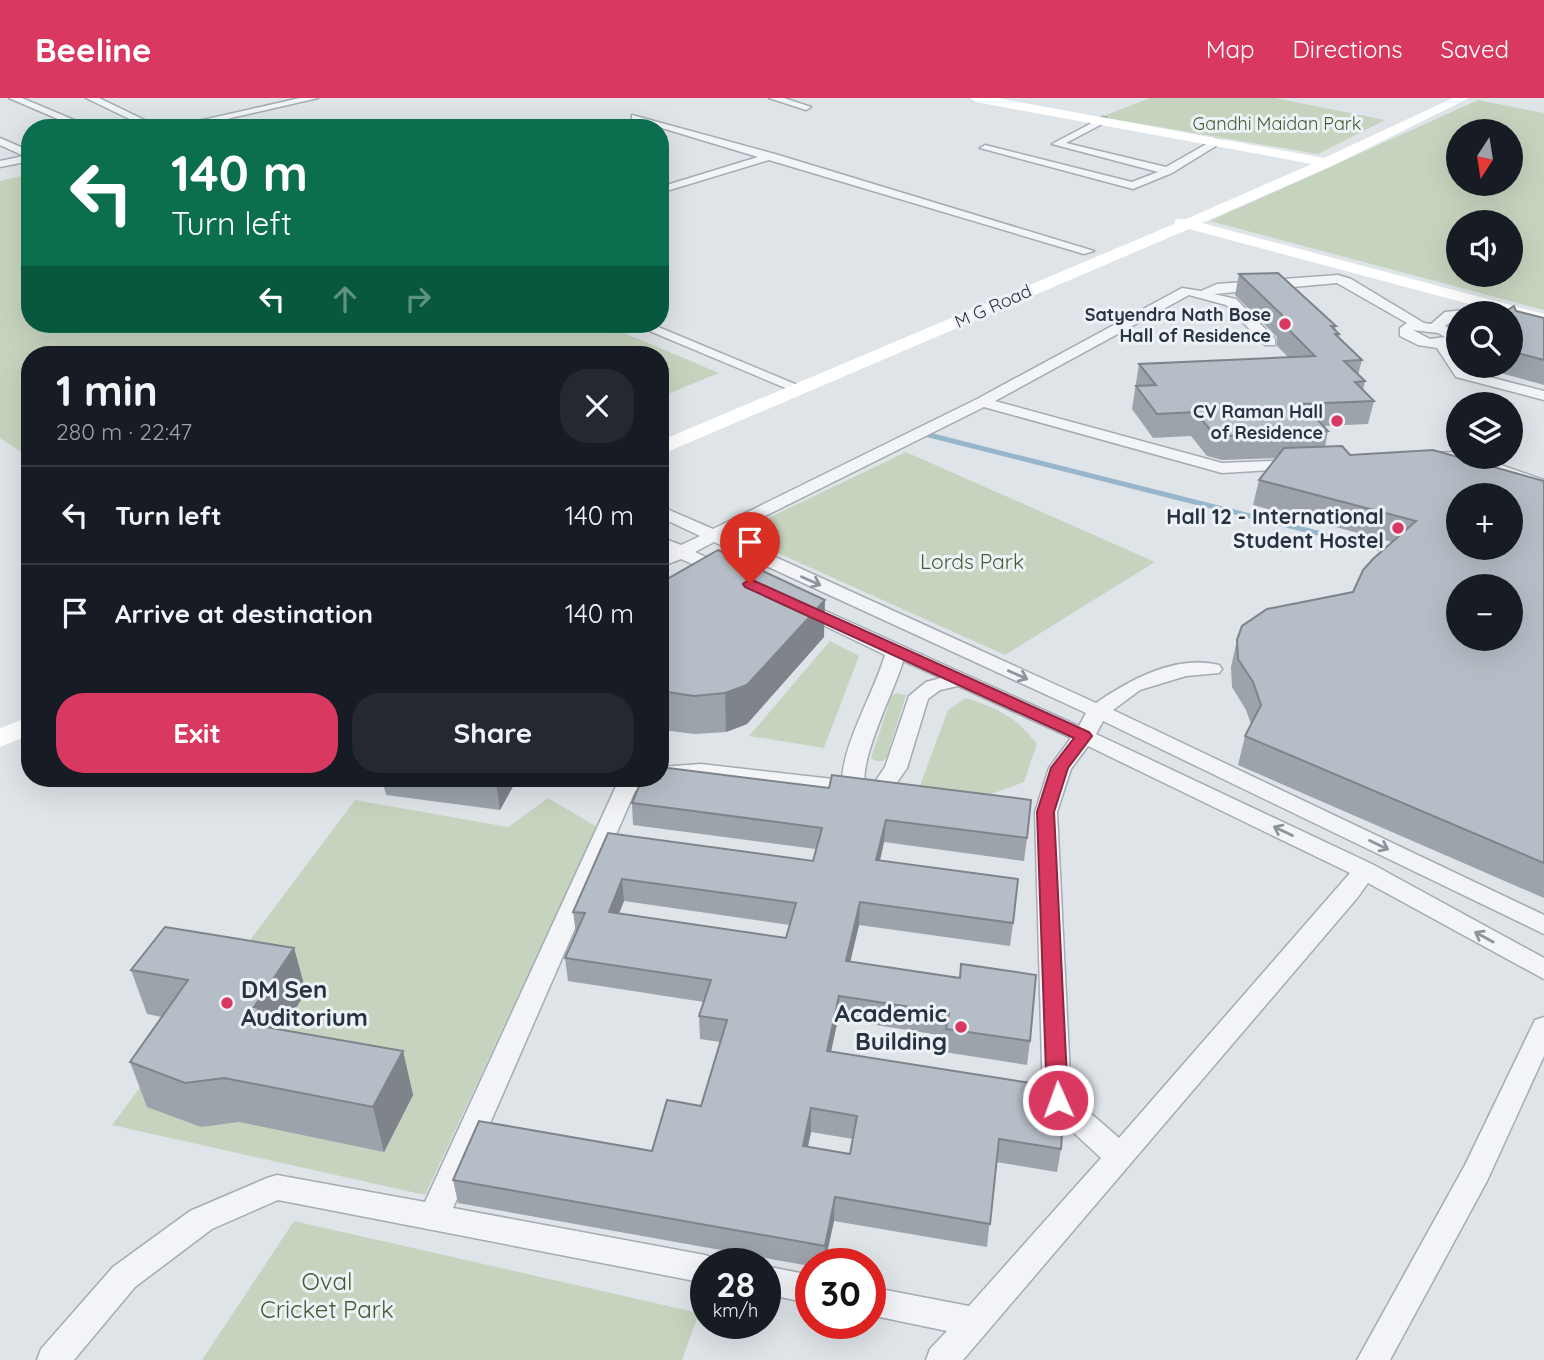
<!DOCTYPE html>
<meta charset="utf-8">
<style>
body{margin:0;font-family:Quicksand,sans-serif;background:#242831;color:#f1f3f6;height:100vh;display:flex;flex-direction:column;font-size:26px;white-space:nowrap}
*{box-sizing:border-box;margin:0}
p{font-size:23px;color:#9ea1a6}
.icon{flex:none;width:38px;height:38px;fill:none;stroke:currentColor;stroke-width:2;stroke-linecap:round;stroke-linejoin:round}
.map{position:relative;flex:1;overflow:hidden}
.panel{position:absolute;left:21px;top:248px;width:648px;height:441px;display:flex;flex-direction:column;background:#171b24;border-radius:28px;box-shadow:0 7px 28px #0002}
.panel>*{flex:none}
.hud{position:absolute;left:21px;top:21px;width:648px;height:214px;border-radius:28px;box-shadow:0 7px 28px #0002;background:#0b6e4f;color:#fff;overflow:hidden}
.needle{width:46px;rotate:192deg}
.controls{position:absolute;left:1446px;top:21px;display:grid;gap:14px}
.controls a{display:grid;place-items:center;width:77px;height:77px;border-radius:50%;background:#171b24;box-shadow:0 7px 28px #0002;font-size:35px}
.speed{position:absolute;left:690px;top:1150px;display:flex;gap:14px;font-size:35px;font-weight:700;text-align:center}
.speed>*{display:grid;place-content:center;width:91px;height:91px;border-radius:50%;background:#171b24;box-shadow:0 7px 28px #0002;line-height:1}
.speed small{font-size:18px;font-weight:400}
.speed .limit{border:10px solid #d22;background:#fff;color:#111}
.pin{position:absolute;display:grid;place-items:center;width:60px;height:60px;color:#fff;margin:-72px -30px;border-radius:50% 50% 50% 0;rotate:-45deg;box-shadow:0 0 7px #0007}
.pin .icon{rotate:45deg}
.me{position:absolute;width:77px;margin:-38px;rotate:358deg;stroke-linejoin:round;filter:drop-shadow(0 0 5px #0008)}
.turn{display:flex;align-items:center;gap:24px;height:147px;padding:0 35px;font-size:32px}
.turn .icon{width:91px;height:91px;stroke-width:2.5}
.turn b{display:block;font-size:49px;line-height:60px}
.lanes{display:flex;align-items:center;height:66px;padding:0 35px;background:#0003;justify-content:center;gap:35px;direction:ltr}
.lanes .off{opacity:.35}
.round{display:grid;place-items:center;flex:none;width:74px;height:74px;border-radius:28px;background:#242831}
.headline{display:flex;align-items:center;justify-content:space-between;height:119px;padding:0 35px}
h1{font-size:42px;font-weight:700;line-height:52px}
.button{display:flex;gap:14px;margin-top:auto;padding:14px 35px}
.button a{flex:1;height:80px;border-radius:28px;background:#d93960;color:#fff;font-size:28px;font-weight:700;line-height:80px;text-align:center}
.button a+a{background:#242831;color:#f1f3f6}
ul{padding:0;list-style:none}
li{display:flex;align-items:center;gap:21px;height:98px;padding:0 35px;border-top:2px solid #363941}
li div{flex:1}
li b{display:block;font-size:26px}
li em{font-style:normal}
header{display:flex;align-items:center;gap:42px;box-sizing:border-box;height:98px;padding:0 35px;background:#d93960;color:#fff}
header strong{font-size:33px}
nav{display:flex;gap:38px;margin-inline-start:auto;font-size:24px}
.map>svg:first-child{display:block}
</style>
<header>
<strong>Beeline</strong>
<nav><a>Map</a><a>Directions</a><a>Saved</a></nav>
</header>
<div class="map">
<svg width="1544" height="1262" viewBox="0 0 1544 1262">
<rect width="100%" height="100%" fill="#dfe4e9"/>
<g fill="#c6d4bf" fill-rule="evenodd">
<path d="M1150 0H1275L1385 22 1318 56 1101 19Z"/>
<path d="M1478 2 1544 15V212L1210 123ZM1458 33H1510V86H1458ZM1458 124H1510V177H1458Z"/>
<path d="M30 76V226H603L719 275 660 299V257H30V360L0 340V83Z"/>
<path d="M906 354 1155 464 1005 557 735 436Z"/>
<path d="M830 543 859 558 824 650 749 638Z"/>
<path d="M898 595 906 597 887 658 883 663H875L871 660 892 597Z"/>
<path d="M966 600C999 611 1015 618 1037 646L1024 684 978 701 919 690 948 612Z"/>
<path d="M548 700 597 729 425 1097 112 1027 355 702 508 729Z"/>
<path d="M294 1123 699 1215 682 1262H202Z"/>
</g>
<g fill="none" stroke-linecap="round" stroke-linejoin="round">
<path stroke="#96b6cc" stroke-width="5" d="M921 335 1389 453"/>
<g stroke="#a4abb3" stroke-width="3">
<g id="street">
<path d="M9 0H22L93 30H79Z"/>
<path d="M86 0H99L161 30H148Z"/>
<path d="M300 0H318L187 30H167Z"/>
<path d="M769 0H784L811 9 806 12Z"/>
<path d="M632 17 775 56 1094 153 1084 156 769 62 660 95V89L758 59 632 21Z"/>
<path d="M1103 19 1106 20V24L1066 45 1166 69 1215 41 1224 43 1172 75 1133 91 980 50 985 47 1132 84 1158 74 1052 46Z"/>
<path d="M0 40 30 53V63L0 69V63L24 58 0 47Z"/>
<path d="M1338 177 1351 181 1424 225 1431 226 1445 214 1464 212 1465 215H1458V219L1445 228 1458 235V243L1449 248 1458 261V268H1463L1466 273 1544 293V302L1456 279 1437 250 1418 247 1400 238V230L1407 225 1337 185 1214 196 1236 201 1275 241V247H1265L1226 207 1189 197 995 303 1222 365 1297 362 1303 364 1305 367 1303 370 1222 375 984 309 727 437 1096 605C1129 582 1177 556 1219 567L1222 571 1219 575 1186 578 1140 592 1113 612 1544 817V836L1103 623 1096 636 1372 766 1544 860V881L1368 785 1358 799 963 1262H926L930 1251 947 1233 870 1217V1189L969 1208 1101 1060 1047 1010 1043 1002 1035 714 1049 670 1071 640 958 588 940 592 928 601 907 670 887 699H871L868 694 885 669 909 598 926 584 941 580 903 563C896 590 854 670 867 691L864 696 853 698 701 680 655 681 652 686 635 693 453 1110 705 1157 716 1161 718 1166H705V1185L278 1102 212 1131 135 1189 74 1262H37L41 1251 113 1169 190 1113 267 1080 277 1077 425 1104 618 684 626 681H660V669L701 666 842 682C844 643 873 597 885 557L794 513 792 509 794 505H808L1079 628 1086 615 714 444 695 454 730 470 733 474 730 478H718L681 461 660 469V457L667 454 660 451V439L681 447 700 438 660 419V408L713 431 977 301 1182 190 1201 193 1217 186ZM1413 232 1438 235 1445 239 1430 241ZM1088 648 1350 775 1119 1040 1071 998 1057 714 1071 671Z"/>
<path d="M633 226H651L807 291 800 295 795 294Z"/>
<path d="M1458 354V359H1478L1544 382V392L1462 364 1430 365 1422 360 1430 355Z"/>
<path d="M1544 919V958L1487 1083 1390 1262H1357L1465 1067 1535 922Z"/>
<path d="M765 1168 810 1177V1205L765 1196Z"/>
</g>
</g>
<use href="#street" fill="#f2f4f7" fill-rule="evenodd"/>
<g fill="#fff" fill-rule="evenodd">
<path d="M970 0H997L1324 60 1453 0H1469L1332 68 1202 125 1544 216V226L1189 131 660 357V343L1174 126 1176 121H1186L1312 66 976 4Z"/>
<path d="M30 619V637L0 649V630Z"/>
</g>
</g>
<g fill="#9ca3aa" fill-rule="evenodd">
<path d="M1239 176 1336 228 1335 232 1339 236V240L1362 262 1358 277 1365 283 1363 292 1374 303 1368 326 1324 328 1328 333 1325 349 1350 357 1544 383V800L1238 667 1245 638 1251 626 1246 612 1232 589 1231 569 1237 542 1353 494 1392 444 1253 407 1259 382 1277 360 1222 362 1207 358 1191 338 1153 340 1132 311 1139 266 1288 259 1277 248V239L1235 197Z"/>
<path d="M1516 213 1544 220V287L1490 272 1488 274 1466 268H1510V215Z"/>
<path d="M660 477 667 481 824 539 747 626 726 634 695 636 662 632 660 630Z"/>
<path d="M382 681H517L500 712 386 697Z"/>
<path d="M523 681H542L540 683Z"/>
<path d="M642 681 1027 740 1024 763 884 744 880 762 1013 825 1010 848 859 827 850 864 1030 943 1027 967 944 954 945 938 838 921 831 954 1061 1051 1057 1074 996 1064 987 1149 834 1123 825 1166H810V1168L458 1105 453 1082 652 1053 701 1008 720 944 700 941 699 918 704 904 568 883 565 860 576 836 573 814 608 735 813 763 816 751 633 727 632 705ZM624 803 790 827 786 840 619 815ZM811 1034 853 1041 850 1056 808 1049Z"/>
<path d="M294 850 306 894 282 932 403 953 413 997 384 1054 239 1024 201 1029 147 1009 130 964 162 919 147 916 131 872Z"/>
</g>
<g fill="#7f848b">
<path d="M825 502 824 539 747 626 726 634 725 595Z"/>
<path d="M497 681H517L500 712 496 683Z"/>
<path d="M886 722 884 744 875 784 876 762Z"/>
<path d="M622 781 624 803 611 836 609 814Z"/>
<path d="M860 804 859 827 845 886 846 863Z"/>
<path d="M294 850 306 894 270 950 248 926 254 909Z"/>
<path d="M839 898 838 921 826 976 827 953Z"/>
<path d="M403 953 413 997 384 1054 373 1009Z"/>
<path d="M811 1010V1034L803 1071V1048Z"/>
<path d="M835 1099 834 1123 824 1166 825 1148Z"/>
</g>
<g fill="#b5bdc6" stroke="#7f848b" stroke-width="2" fill-rule="evenodd">
<path d="M1278 175 1336 228H1331L1339 236H1335L1362 262 1344 263 1365 283 1355 284 1374 303 1303 306 1328 333 1227 338 1212 334 1196 314 1157 316 1136 288 1156 287 1139 266 1315 258 1282 225V217L1239 176Z"/>
<path d="M1514 208 1516 213 1544 220V262L1510 253V215H1503Z"/>
<path d="M1342 348 1350 357 1433 352 1544 383V765L1245 638 1261 607 1253 584 1238 561 1237 542 1242 528 1267 511 1353 494 1363 472 1373 461 1416 423 1259 382 1284 350ZM1458 397H1510V450H1458ZM1458 488H1510V541H1458Z"/>
<path d="M718 452 825 502 747 587 725 595 694 598 660 593V477L667 481Z"/>
<path d="M660 669 829 690 832 677 1031 702 1027 740 886 722 876 762 1018 781 1013 825 860 804 846 863 960 880 961 866 1036 877 1030 943 946 931 949 915 839 898 827 953 1049 988 1064 1002 1061 1051 999 1041 990 1126 835 1099 825 1148 453 1082 479 1023 652 1053 667 1002 701 1008 727 922 699 918 711 882 565 860 585 815 573 814 608 735 813 763 822 730 632 705 642 681H660ZM622 781 796 805 786 840 609 814ZM811 1010 857 1018 850 1056 803 1048Z"/>
<path d="M479 681H497L496 683Z"/>
<path d="M165 829 294 850 254 909 259 910 248 926 403 953 373 1009 224 980 185 985 130 964 188 882 131 872Z"/>
</g>
<defs><path id="oneway-shaft" d="M-6 0H5M1.5-3L5.5 0L1.5 3" fill="none" stroke-width="1.6" stroke-linecap="round" stroke-linejoin="round" transform="scale(1.75)"/></defs>
<g stroke="#8c949c">
<use href="#oneway-shaft" transform="translate(811 483) rotate(24)"/>
<use href="#oneway-shaft" transform="translate(1018 577) rotate(24)"/>
<use href="#oneway-shaft" transform="translate(1283 733) rotate(-154)"/>
<use href="#oneway-shaft" transform="translate(1379 747) rotate(26)"/>
<use href="#oneway-shaft" transform="translate(1484 839) rotate(-151)"/>
</g>
<path fill="#d93960" stroke="#8d253e" stroke-width="2" d="M750 481 1089 634 1092 638 1068 670 1054 714 1068 1002 1065 1008 1058 1011 1050 1008 1047 1002 1037 714 1051 670 1074 640 745 489 743 486Z"/>
<g fill="#d93960" stroke="#eef2f7" stroke-width="2.5">
<circle cx="1285" cy="226" r="7"/>
<circle cx="1337" cy="323" r="7"/>
<circle cx="1398" cy="430" r="7"/>
<circle cx="227" cy="905" r="7"/>
<circle cx="961" cy="929" r="7"/>
</g>
<g text-anchor="middle" dominant-baseline="central" stroke-width="6" stroke-linejoin="round" paint-order="stroke">
<g font-size="18" fill="#3f5e32" stroke="#eef2f7">
<text x="1277" y="25">Gandhi Maidan Park</text>
</g>
<g font-size="18" fill="#263341" stroke="#eef2f7">
<text transform="translate(993 208) rotate(-24)">M G Road</text>
</g>
<g font-size="18" font-weight="bold" fill="#263341" stroke="#eef2f7" text-anchor="end">
<text x="1271" y="216">Satyendra Nath Bose<tspan x="1271" dy="21">Hall of Residence</tspan></text>
<text x="1323" y="313">CV Raman Hall<tspan x="1323" dy="21">of Residence</tspan></text>
</g>
<g font-size="21" font-weight="bold" fill="#263341" stroke="#eef2f7" text-anchor="end">
<text x="1384" y="418">Hall 12 - International<tspan x="1384" dy="24">Student Hostel</tspan></text>
</g>
<g font-size="21" fill="#3f5e32" stroke="#eef2f7">
<text x="972" y="463">Lords Park</text>
</g>
<g font-size="24" font-weight="bold" fill="#263341" stroke="#eef2f7" text-anchor="start">
<text x="241" y="891">DM Sen<tspan x="241" dy="28">Auditorium</tspan></text>
<text x="947" y="915" text-anchor="end">Academic<tspan x="947" dy="28">Building</tspan></text>
</g>
<g font-size="24" fill="#3f5e32" stroke="#eef2f7">
<text x="327" y="1183">Oval<tspan x="327" dy="28">Cricket Park</tspan></text>
</g>
</g>
</svg>
<div class="controls">
<a><svg class="needle" viewBox="-14 -14 28 28"><path d="M0-13l5 13h-10z" fill="#e53935"/><path d="M0 13l5-13h-10z" fill="#9ea1a6"/></svg></a>
<a><svg class="icon" aria-label="sound" viewBox="0 0 24 24"><path d="M4 9h4l5-4v14l-5-4H4zM17 9q2 3 0 6"/></svg></a>
<a><svg class="icon" aria-label="search" viewBox="0 0 24 24"><circle cx="10" cy="10" r="6"/><path d="M15 15l6 6"/></svg></a>
<a><svg class="icon" aria-label="layers" viewBox="0 0 24 24"><path d="M12 4l9 5-9 5-9-5zM3 14l9 5 9-5"/></svg></a>
<a>+</a>
<a>−</a>
</div>
<div class="speed"><div>28<small>km/h</small></div><div class="limit">30</div></div>
<div class="pin" style="left:750px;top:486px;background:#d93025"><svg class="icon" aria-label="arrive" viewBox="0 0 24 24"><path d="M6 21V4h12l-3 4 3 4H6"/></svg></div>
<svg class="me" style="left:1058px;top:1002px" viewBox="-20 -20 40 40"><circle r="17" fill="#d93960" stroke="#fff" stroke-width="3"/><path d="M0-11L8 9 0 5-8 9z" fill="#fff"/></svg>
<div class="hud">
<div class="turn"><svg class="icon" aria-label="left" viewBox="0 0 24 24"><path d="M17 20v-9H6M10 6l-5 5 5 5"/></svg><div><b>140 m</b>Turn left</div></div>
<div class="lanes"><svg class="icon" aria-label="left" viewBox="0 0 24 24"><path d="M17 20v-9H6M10 6l-5 5 5 5"/></svg><svg class="icon off" aria-label="ahead" viewBox="0 0 24 24"><path d="M12 20V5M6 11l6-6 6 6"/></svg><svg class="icon off" aria-label="right" viewBox="0 0 24 24"><path d="M7 20v-9h11M14 6l5 5-5 5"/></svg></div>
</div>
<section class="panel">
<div class="headline"><div><h1>1 min</h1><p>280 m · 22:47</p></div><a class="round"><svg class="icon" aria-label="close" viewBox="0 0 24 24"><path d="M6 6l12 12M18 6L6 18"/></svg></a></div>
<ul>
<li><svg class="icon" aria-label="left" viewBox="0 0 24 24"><path d="M17 20v-9H6M10 6l-5 5 5 5"/></svg><div><b>Turn left</b></div><em>140 m</em></li>
<li><svg class="icon" aria-label="arrive" viewBox="0 0 24 24"><path d="M6 21V4h12l-3 4 3 4H6"/></svg><div><b>Arrive at destination</b></div><em>140 m</em></li>
</ul>
<div class="button"><a>Exit</a><a>Share</a></div>
</section>
</div>
